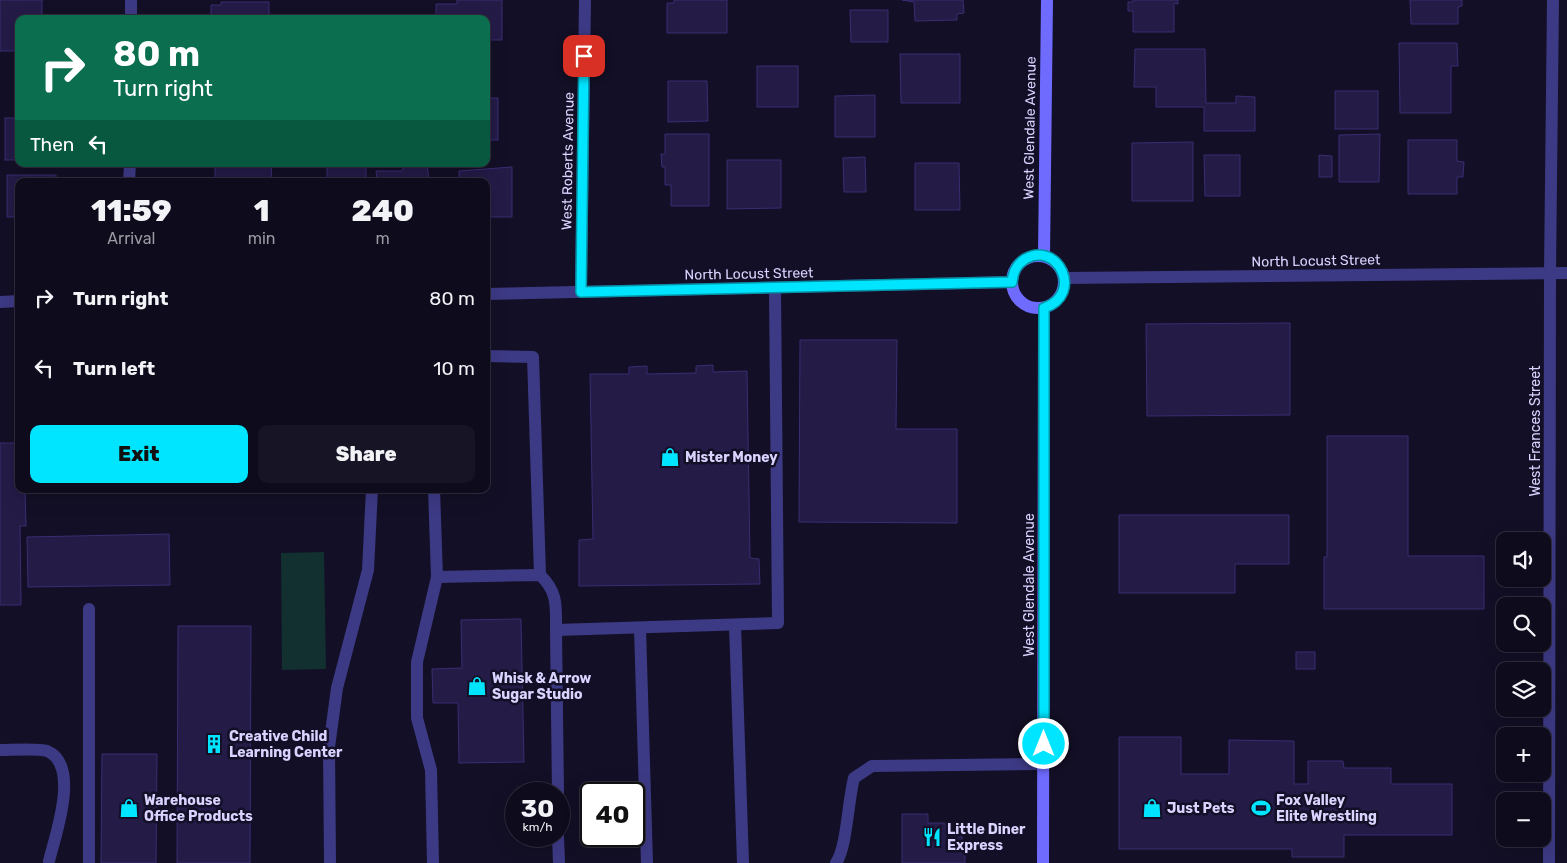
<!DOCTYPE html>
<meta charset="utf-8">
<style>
body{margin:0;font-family:Rubik,sans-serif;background:#171425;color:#f1f3f6;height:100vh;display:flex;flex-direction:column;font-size:19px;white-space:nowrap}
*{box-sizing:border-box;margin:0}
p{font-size:16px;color:#9b9ba3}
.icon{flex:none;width:28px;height:28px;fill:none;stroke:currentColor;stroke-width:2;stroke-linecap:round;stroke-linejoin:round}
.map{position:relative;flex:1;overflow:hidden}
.sheet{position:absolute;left:15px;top:178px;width:475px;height:315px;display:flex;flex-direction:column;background:#0e0b1c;border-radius:10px;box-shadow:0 5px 20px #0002,0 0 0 1px #2e2b3b}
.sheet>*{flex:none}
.guide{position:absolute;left:15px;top:15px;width:475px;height:152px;border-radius:10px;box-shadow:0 5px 20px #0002,0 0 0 1px #2e2b3b;background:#0b6e4f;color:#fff;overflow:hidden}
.controls{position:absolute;left:1496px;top:532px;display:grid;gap:10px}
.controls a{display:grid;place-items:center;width:55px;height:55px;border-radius:10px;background:#0e0b1c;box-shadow:0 5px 20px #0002,0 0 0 1px #2e2b3b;font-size:25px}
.speed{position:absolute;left:505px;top:782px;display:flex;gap:10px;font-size:25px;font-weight:700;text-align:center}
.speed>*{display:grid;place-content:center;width:65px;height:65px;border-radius:50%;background:#0e0b1c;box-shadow:0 5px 20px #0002,0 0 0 1px #2e2b3b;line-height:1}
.speed small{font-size:12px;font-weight:400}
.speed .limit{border:2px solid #111;border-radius:8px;background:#fff;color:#111}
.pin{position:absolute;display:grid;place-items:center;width:42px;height:42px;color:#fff;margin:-21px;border-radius:10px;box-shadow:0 2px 8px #0006}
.me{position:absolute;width:55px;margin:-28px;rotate:0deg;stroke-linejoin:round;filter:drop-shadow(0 0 4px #0008)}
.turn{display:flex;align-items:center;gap:18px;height:105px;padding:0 15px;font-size:22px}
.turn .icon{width:65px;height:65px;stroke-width:2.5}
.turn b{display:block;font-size:35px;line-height:42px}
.then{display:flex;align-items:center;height:48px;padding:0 15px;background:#0003;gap:10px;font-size:19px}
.eta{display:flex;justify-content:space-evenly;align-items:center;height:85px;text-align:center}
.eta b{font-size:30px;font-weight:800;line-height:35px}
.button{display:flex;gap:10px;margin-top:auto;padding:10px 15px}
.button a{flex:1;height:58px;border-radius:10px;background:#00e5ff;color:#111;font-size:20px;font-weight:800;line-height:58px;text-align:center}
.button a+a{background:#171425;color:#f1f3f6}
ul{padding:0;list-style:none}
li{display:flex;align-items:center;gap:15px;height:70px;padding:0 15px}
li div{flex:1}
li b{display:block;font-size:19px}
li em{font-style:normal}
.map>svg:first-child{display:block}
</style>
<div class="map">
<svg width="1567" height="863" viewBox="0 0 1567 863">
<rect width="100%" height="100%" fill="#130f26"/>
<path fill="#12302f" d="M324 552 326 669 282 670 281 553Z"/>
<g fill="#241b47" stroke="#3b2d73">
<path d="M0 0H42V19H19V51H0Z"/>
<path d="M457 0H502V40H486V19H436V4H457Z"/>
<path d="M674 0H727V33H667V3H674Z"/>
<path d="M902 0H963L964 13 957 14V20L915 21 914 2Z"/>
<path d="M1133 0H1178V4L1174 3V32H1133V11H1128V2H1133Z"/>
<path d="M1410 0H1462V6L1458 7V24H1411Z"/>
<path d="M221 2H269V19H211V5H221Z"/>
<path d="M850 10H888V42H851Z"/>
<path d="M1399 43H1457L1458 66H1451V113H1400Z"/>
<path d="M1135 49H1205L1206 103H1236V96L1255 97V131H1204V107H1156V87H1134Z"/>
<path d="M900 54H960V103H901Z"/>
<rect x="757" y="66" width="41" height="41"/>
<path d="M668 81H707L708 121 668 122Z"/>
<rect x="1335" y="91" width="43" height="38"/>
<path d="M875 95V137H835V96Z"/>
<rect x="486" y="98" width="12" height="42"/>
<rect x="5" y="118" width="14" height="42"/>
<path d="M665 134H709V206H671V185H665V167H662L661 154H665Z"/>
<path d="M1380 134 1379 182H1339V135Z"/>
<path d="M1408 140H1457V161L1464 162 1463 177H1457V194H1408Z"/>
<path d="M1193 142V201H1132V143Z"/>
<path d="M1204 155H1240V196H1205Z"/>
<path d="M1319 155 1332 156V177H1319Z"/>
<path d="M865 157 866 192H844L843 158Z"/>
<path d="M727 160H781V208L727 209Z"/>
<path d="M915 163H959L960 210H915Z"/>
<path d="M215 164H271L272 181H215Z"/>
<rect x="327" y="164" width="39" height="17"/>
<path d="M405 164H427L429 181H377L376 171H402Z"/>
<path d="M512 167V217H486V181H459V171Z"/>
<path d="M7 175H56V181H19V217H7Z"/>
<path d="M1290 323V415L1147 416 1146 324Z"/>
<path d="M800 340H897L896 429H957V523L799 522Z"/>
<path d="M713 365V372L747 371 750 558 759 559 760 584 579 586V540L593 539 590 374H629V367L647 366V374L696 373V366Z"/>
<path d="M1327 436H1408V556H1484V609H1324V557H1327Z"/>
<path d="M0 443H19V489H25L26 526H20L21 605H0Z"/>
<path d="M1119 515H1289V564H1235V593H1119Z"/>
<path d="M169 534 170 585 28 587 27 537Z"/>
<path d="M521 619 524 762 459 763 458 703H433L432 669 462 668 461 620Z"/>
<path d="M178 626H251L250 863H177Z"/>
<rect x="1296" y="652" width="19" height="17"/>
<path d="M1119 737H1181V774H1229V740L1294 741V784H1308V761H1343L1344 768H1391V784H1452V835H1344V857H1292V849H1119Z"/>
<path d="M102 754H157L156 863H101Z"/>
<path d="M902 814H928V823H945L946 832H962V843H965V863H902Z"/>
</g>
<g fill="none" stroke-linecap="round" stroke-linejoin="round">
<g stroke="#3d3a85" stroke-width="12">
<path d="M486 356 533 357 540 575"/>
<path d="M434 489 437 577"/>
<path d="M89 609V863"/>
<path d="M735 625 743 863"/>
<path d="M640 628 647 863"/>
<path d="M556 630 558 794"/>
<path d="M0 750C11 750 38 748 47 751 81 765 55 836 49 861"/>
<path d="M558 836 559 863"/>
<path d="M330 863 329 747 337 688 368 570 372 489"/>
<path d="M433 863 431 770 417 718V662L437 577 540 575C558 592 556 606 556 630L778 623 775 289"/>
<path d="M836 863C847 847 848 800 854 778L872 766 1043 764"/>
</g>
<g stroke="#3d3a85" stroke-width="12">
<path d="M131 19V0"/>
<path d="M129 181 130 164"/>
<path d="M1064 278 1567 273"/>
<path d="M581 292 585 0"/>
<path d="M486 294 1012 282"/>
<path d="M0 302 19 301"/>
<path d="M1549 863 1550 274 1553 0"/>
</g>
<g stroke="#6f6bff" stroke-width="12">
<circle cx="1038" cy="282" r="26"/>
<path d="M1044 256 1047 0"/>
<path d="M1043 863 1044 308"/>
</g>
</g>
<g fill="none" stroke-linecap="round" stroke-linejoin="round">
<g stroke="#0095a6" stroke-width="12">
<path id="route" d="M584 56 581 292 1012 282C1013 272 1016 265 1025 259 1057 240 1085 294 1044 308V744"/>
</g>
<use href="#route" stroke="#00e5ff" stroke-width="9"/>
</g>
<defs>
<g id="shop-bare" transform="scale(1.5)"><path d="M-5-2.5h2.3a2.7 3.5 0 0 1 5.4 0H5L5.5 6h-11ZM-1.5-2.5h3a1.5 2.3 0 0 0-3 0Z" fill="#00e5ff" stroke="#130f26" stroke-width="2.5" paint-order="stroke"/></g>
<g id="building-bare" transform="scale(1.5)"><path d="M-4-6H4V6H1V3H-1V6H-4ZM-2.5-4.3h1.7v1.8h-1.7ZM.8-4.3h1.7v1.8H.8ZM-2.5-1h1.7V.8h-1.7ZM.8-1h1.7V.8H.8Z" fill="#00e5ff" stroke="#130f26" stroke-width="2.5" paint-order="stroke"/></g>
<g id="stadium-bare" transform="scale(1.5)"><path d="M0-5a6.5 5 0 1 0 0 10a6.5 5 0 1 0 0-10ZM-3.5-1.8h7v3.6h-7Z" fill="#00e5ff" stroke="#130f26" stroke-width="2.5" paint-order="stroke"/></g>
<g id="restaurant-bare" transform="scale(1.5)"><path d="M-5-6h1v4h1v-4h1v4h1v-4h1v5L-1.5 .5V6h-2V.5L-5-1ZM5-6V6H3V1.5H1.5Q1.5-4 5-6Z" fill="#00e5ff" stroke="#130f26" stroke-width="2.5" paint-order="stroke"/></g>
</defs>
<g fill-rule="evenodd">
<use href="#shop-bare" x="670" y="457"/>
<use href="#shop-bare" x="477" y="686"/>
<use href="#building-bare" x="214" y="744"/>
<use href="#shop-bare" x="129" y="808"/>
<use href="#shop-bare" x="1152" y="808"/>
<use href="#stadium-bare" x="1261" y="808"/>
<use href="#restaurant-bare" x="932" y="837"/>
</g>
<g text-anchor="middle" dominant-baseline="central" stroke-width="5" stroke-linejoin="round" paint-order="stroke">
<g font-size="14" fill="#d9d4ff" stroke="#130f26">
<text transform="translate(1030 128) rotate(-89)">West Glendale Avenue</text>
<text transform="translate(568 161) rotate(-89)">West Roberts Avenue</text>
<text transform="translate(1316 261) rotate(-1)">North Locust Street</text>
<text transform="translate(749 274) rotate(-1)">North Locust Street</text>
<text transform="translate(1535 431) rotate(-90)">West Frances Street</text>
<text transform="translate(1029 585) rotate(-90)">West Glendale Avenue</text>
</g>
<g font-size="14" font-weight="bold" fill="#d9d4ff" stroke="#130f26" text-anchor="start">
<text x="685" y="457">Mister Money</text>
<text x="492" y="678">Whisk &amp; Arrow<tspan x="492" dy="16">Sugar Studio</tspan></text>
<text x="229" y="736">Creative Child<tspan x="229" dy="16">Learning Center</tspan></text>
<text x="144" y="800">Warehouse<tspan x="144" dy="16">Office Products</tspan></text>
<text x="1276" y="800">Fox Valley<tspan x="1276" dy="16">Elite Wrestling</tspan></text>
<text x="1167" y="808">Just Pets</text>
<text x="947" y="829">Little Diner<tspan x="947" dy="16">Express</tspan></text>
</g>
</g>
</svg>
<div class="controls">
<a><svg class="icon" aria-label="sound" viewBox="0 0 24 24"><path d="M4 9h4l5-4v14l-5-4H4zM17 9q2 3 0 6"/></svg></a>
<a><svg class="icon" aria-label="search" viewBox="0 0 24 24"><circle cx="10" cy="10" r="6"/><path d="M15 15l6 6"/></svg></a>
<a><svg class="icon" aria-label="layers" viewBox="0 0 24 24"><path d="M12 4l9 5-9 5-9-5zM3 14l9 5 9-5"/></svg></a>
<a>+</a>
<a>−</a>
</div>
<div class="speed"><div>30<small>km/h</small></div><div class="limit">40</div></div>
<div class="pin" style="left:584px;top:56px;background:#d93025"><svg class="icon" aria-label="arrive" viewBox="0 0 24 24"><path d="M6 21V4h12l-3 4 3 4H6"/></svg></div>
<svg class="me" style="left:1044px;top:744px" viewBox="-20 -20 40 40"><circle r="17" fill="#00e5ff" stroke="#fff" stroke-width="3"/><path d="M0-11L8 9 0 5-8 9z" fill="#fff"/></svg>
<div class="guide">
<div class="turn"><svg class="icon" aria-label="right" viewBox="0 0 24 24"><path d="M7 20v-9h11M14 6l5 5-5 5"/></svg><div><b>80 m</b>Turn right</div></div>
<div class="then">Then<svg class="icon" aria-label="left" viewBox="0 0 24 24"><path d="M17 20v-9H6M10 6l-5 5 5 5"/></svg></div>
</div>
<section class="sheet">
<div class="eta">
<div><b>11:59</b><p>Arrival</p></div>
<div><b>1</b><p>min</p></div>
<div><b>240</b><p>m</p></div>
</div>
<ul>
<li><svg class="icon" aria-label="right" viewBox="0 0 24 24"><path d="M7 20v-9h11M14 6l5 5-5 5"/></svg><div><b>Turn right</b></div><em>80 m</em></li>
<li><svg class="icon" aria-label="left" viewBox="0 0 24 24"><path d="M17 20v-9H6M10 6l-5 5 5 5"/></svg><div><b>Turn left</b></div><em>10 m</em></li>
</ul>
<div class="button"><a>Exit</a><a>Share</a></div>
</section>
</div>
